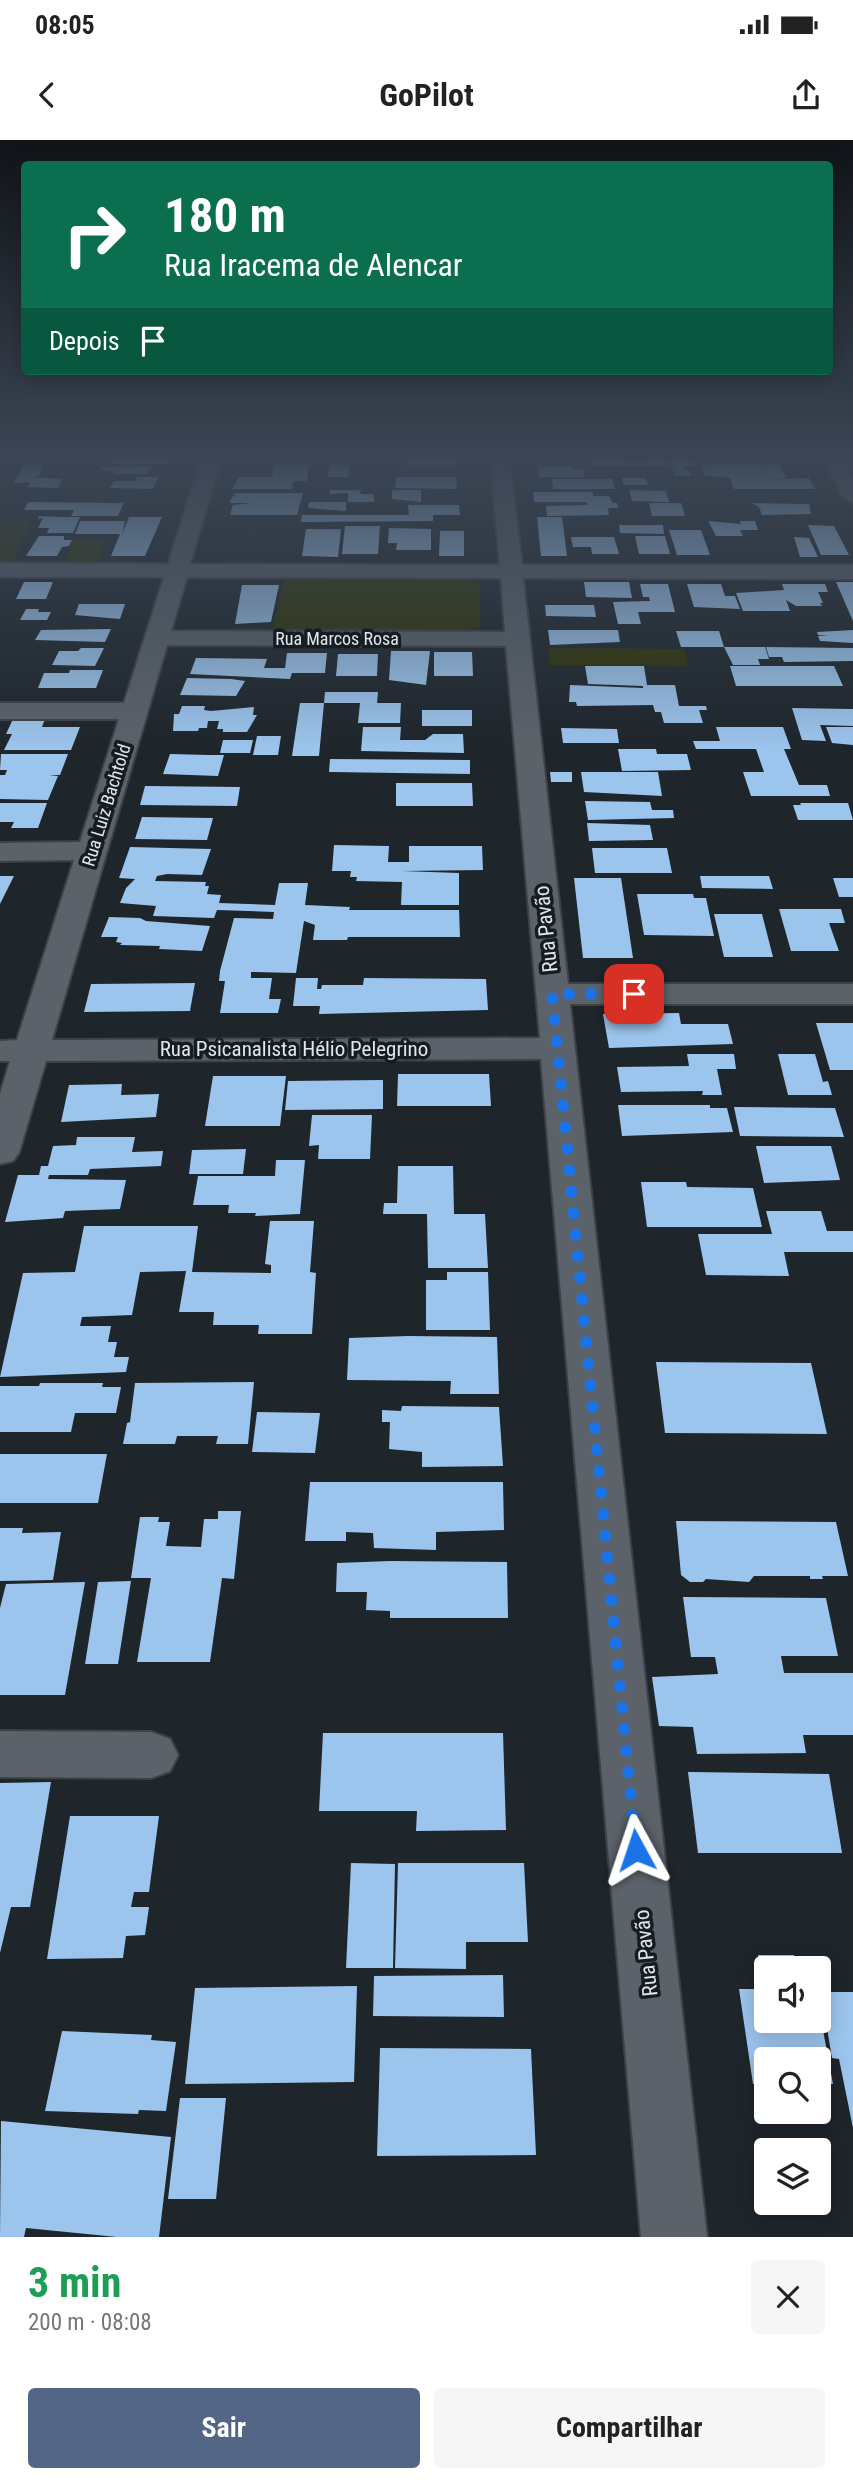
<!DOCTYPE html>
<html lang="pt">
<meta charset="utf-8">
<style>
body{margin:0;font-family:"Roboto Condensed",sans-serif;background:#f6f6f6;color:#222;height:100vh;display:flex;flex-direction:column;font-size:26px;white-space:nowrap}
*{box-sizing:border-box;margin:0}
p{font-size:23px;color:#767676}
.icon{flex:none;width:38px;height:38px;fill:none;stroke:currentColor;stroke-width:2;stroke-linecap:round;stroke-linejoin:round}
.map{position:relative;height:2097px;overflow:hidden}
.details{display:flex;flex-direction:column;background:#fff;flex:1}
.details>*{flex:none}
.guide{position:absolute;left:21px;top:21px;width:812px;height:214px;border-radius:7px;box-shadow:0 4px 18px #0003;background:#0b6e4f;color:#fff;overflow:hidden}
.buttons{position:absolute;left:754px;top:1816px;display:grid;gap:14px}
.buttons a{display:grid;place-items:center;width:77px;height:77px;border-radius:7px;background:#fff;box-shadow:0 4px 18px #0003;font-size:35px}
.pin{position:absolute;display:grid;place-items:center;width:60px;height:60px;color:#fff;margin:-30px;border-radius:14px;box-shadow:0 4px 10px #0006}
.me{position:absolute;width:77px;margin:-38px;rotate:355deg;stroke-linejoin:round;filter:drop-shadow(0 0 5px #0008)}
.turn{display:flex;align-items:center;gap:24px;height:147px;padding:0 28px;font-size:32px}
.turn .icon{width:91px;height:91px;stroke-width:2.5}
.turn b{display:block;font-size:49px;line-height:60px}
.then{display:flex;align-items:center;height:66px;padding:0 28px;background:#0003;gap:14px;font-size:26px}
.round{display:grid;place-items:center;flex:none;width:74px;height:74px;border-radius:7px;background:#f6f6f6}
.headline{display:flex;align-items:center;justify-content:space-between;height:119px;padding:0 28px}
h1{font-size:42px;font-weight:700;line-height:52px;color:#1e9e55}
.primary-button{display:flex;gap:14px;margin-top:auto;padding:14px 28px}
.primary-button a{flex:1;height:80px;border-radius:7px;background:#546685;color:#fff;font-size:28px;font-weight:700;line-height:80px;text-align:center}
.primary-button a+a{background:#f6f6f6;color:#222}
.status{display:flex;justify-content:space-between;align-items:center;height:49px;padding:0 35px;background:#fff;direction:ltr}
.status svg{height:19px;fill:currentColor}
header{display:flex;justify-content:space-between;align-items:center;height:91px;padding:0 28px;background:#fff;font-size:32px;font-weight:700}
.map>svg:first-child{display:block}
</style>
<div class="status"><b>08:05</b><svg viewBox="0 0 49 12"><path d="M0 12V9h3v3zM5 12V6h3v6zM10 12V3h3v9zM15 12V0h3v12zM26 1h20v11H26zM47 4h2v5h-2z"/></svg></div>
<header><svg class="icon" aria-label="back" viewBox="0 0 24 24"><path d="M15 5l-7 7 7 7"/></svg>GoPilot<svg class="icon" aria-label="share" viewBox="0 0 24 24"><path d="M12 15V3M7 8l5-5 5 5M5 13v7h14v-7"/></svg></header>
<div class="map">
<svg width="853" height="2097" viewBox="0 0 853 2097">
<rect width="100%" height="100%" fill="#1e252b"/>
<g fill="#2e3406">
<path d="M31 379 12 425H0V380Z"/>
<path d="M74 399H106L97 422 64 423Z"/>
<path d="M285 438H464L480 444V487L468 490H272Z"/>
<path d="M548 508 684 509 688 526 550 525Z"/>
</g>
<g fill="#9cc5ed">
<path d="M112 317H171L168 324H109Z"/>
<path d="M313 317H346V323L312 322Z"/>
<path d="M407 317H457V325H406Z"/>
<path d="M561 317H621L622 322H647L646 317H665L668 326H591L590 321H561Z"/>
<path d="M668 320H694L696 326 684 327 692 336H676Z"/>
<path d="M710 324H779L786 338 757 340 809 338 815 349H734L730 338 704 335 701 326Z"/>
<path d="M23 325H44L39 336 32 337 63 339 58 348 28 347 30 342 14 343Z"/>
<path d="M275 325H309L307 341H294L290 345H293L292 349H232L239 337H272Z"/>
<path d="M330 325H350L348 337H328Z"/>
<path d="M150 326 147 334H113L115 331 100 330 102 327Z"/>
<path d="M538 326H573L574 329H583L584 337H539Z"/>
<path d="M137 337H158L153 349 110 348 114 341H136Z"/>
<path d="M396 337H456L457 349 395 348Z"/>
<path d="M622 338H646L648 345H623Z"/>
<path d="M552 339H612L615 349H553Z"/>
<path d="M330 350H361L360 354H374V362H348V353L330 354Z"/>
<path d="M392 350H421V362L392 359Z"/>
<path d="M629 350 666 351 669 362 632 361Z"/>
<path d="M533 352H593V356H609L613 363H617L618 368H608L609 375 547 376 546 366 587 365V362H534Z"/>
<path d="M235 353H303L297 375H230L233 365 252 363H229Z"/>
<path d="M28 362 120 363 124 362 118 376H71L74 370H24Z"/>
<path d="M309 362H346V371L308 368Z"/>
<path d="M649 363H681L685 376H652Z"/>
<path d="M752 363 809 364 811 374 762 375 759 367Z"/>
<path d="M408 365H459L460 375H433V381L301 382 302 375H409Z"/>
<path d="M39 376 58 377H80L73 393H47L49 388H38L43 378 38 379Z"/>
<path d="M129 377H162L145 416H111L120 394H75L80 381H125L122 394Z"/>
<path d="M537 377H562L567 416H541Z"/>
<path d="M708 381 741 384 740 381H755L758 390H740L743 396H716Z"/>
<path d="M619 385H663L664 394 620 393Z"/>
<path d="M808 385 834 386 849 415H821Z"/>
<path d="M345 386H380L378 414H342Z"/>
<path d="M389 388 431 389V410H396L397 403H388Z"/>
<path d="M306 389H341L338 417 302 416Z"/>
<path d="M669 390H701L710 415H677Z"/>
<path d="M440 391H464V416H439Z"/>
<path d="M39 396H64V400H72L69 406 62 407 57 416H26Z"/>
<path d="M635 396H665L670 414H639Z"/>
<path d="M571 397H614L619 414H592L591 407H573Z"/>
<path d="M794 397 809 398 818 417H800Z"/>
<path d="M24 442H53L46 459H16Z"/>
<path d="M584 442H629L632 458 586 457Z"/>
<path d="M836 442H853V481Z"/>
<path d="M640 444H668L675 472H638L641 484H618L613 462 650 461 649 457H643Z"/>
<path d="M687 444H721L725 456H735L740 469 694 467Z"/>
<path d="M782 444H825L828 452H818L823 463H820L822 466H796L786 460 790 471H743L736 453 784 450Z"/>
<path d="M242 445H279L271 482 235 484Z"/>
<path d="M79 464H125L120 479 75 475Z"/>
<path d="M545 465H594L596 477 546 476Z"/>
<path d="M26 469H39L38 472H51L47 480H20Z"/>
<path d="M111 489 105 502 35 500 41 490Z"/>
<path d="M548 490H618L620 502 550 505Z"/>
<path d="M853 490V503L820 501 818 496H828L818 495 817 492Z"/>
<path d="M676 491H719L724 507H681Z"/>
<path d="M724 507H765L769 519H758L760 525H733Z"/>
<path d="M766 507 853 508V521L784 522 782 517H769Z"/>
<path d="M81 508H104L95 526 52 525 59 511H78Z"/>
<path d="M391 511H430L426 545 389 540Z"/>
<path d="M434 512H472L473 536H434Z"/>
<path d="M287 513H327L325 533H292L290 539 190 534 196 518 267 519 264 528H285Z"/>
<path d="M338 514H378L377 536H336Z"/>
<path d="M585 526H644L647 545H675L679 566H706L707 570H699L703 583H664L661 572H655L653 565 577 566 576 562H569L570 545 643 548V546L588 544Z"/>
<path d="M730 526H834L843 546H736Z"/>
<path d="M70 530H103L96 548H38L44 533H69Z"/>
<path d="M187 538 231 539 245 541 236 556 180 555Z"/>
<path d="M325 552H378L377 563H401L400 583H358L360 563H324Z"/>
<path d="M300 563H324L319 616H292Z"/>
<path d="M182 566H205L204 570 211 571 254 567 253 575H257L247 592H223V589H217L219 581H208L207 588H199L198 591H173L174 574H179Z"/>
<path d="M792 568 853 569V586L820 585 826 601 802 600Z"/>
<rect x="422" y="570" width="50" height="16"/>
<path d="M13 579H45L42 587H80L71 610H4L12 594H6Z"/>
<path d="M363 587H401L400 600H425L433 594H463L464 613 361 611Z"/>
<path d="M716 587H783L791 609H784L799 645H827L830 656H751L743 632H764L756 609H696L693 601H720Z"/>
<path d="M826 587H853V605L832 603Z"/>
<path d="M561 588 617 589 619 603H563Z"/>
<path d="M257 596H281L278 615H253Z"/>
<path d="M223 600H253L250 613H220Z"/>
<path d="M618 609H656L657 614H687L691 630 622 631Z"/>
<path d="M1 614H68L60 635H49L58 636 48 660 0 659V635H5L7 630H0Z"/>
<path d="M170 614 209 615H224L218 636 163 634Z"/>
<path d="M330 619 470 620V634L329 632Z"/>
<path d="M550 632H572V642H551Z"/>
<path d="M581 632H658L662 656 584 652Z"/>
<path d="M396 643H472L473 666H396Z"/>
<path d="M145 646 240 647 237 666 140 665Z"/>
<path d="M585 661 650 662 652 670H673L674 678 588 680Z"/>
<path d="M0 663H47L38 688H11L14 682H0Z"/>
<path d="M800 663H848L853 680H798L793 665H801Z"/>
<path d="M142 677 213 678 207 700 135 699Z"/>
<path d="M587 683 650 685 653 700 589 701Z"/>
<path d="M334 705 389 706 388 722H409V706H482L483 730 402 731 459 733V765H401L402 742 356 741 357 737H350L351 731H332Z"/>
<path d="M130 707 211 709 202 735 167 734 157 736 155 741 206 742 205 746H209L207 754 221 755 219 763 275 765 279 743H308L305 765 350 767 349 770H459L460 797H348L347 800H313L315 785 304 781 296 833 251 832V838H272L269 859H281L278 873H220L225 841H219L220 831 234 778 273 779 274 772 217 770 214 778 153 776 156 766 120 763 126 748 135 739 119 738Z"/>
<path d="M592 708H667L672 733H595Z"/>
<path d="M0 736H14L0 764Z"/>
<path d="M700 736H769L773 749 702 748Z"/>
<path d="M574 738H621L633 818H583Z"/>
<path d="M833 738H853V757H839Z"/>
<path d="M637 754H693L694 758H706L714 796 644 795Z"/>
<path d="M779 769H841L845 783H829L839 811H791Z"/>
<path d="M714 774H762L773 817H724Z"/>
<path d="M109 777 140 778 146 781 210 786 202 811 159 809 160 806 120 805 122 803 116 802 118 797H101Z"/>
<path d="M296 838H318L317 849H321L322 845H363L364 838 486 839 488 870 319 874 320 866H293Z"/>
<path d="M195 843 190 871 84 872 91 844Z"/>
<path d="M679 873 681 884H728L733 904 609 908 603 874Z"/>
<path d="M816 883H853V930H830Z"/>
<path d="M687 914H734L736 929H717L722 955H702L703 951 621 952 617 927 689 926Z"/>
<path d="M778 914H815L823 942 828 941 832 955H788Z"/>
<path d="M398 934H489L491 966H397Z"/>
<path d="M213 936H286L280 986H205Z"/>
<path d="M383 940V969L285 970 288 941Z"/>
<path d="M122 944 121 955 159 954 156 977 61 982 69 945Z"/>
<path d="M618 965H710V968H727L733 992 622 996Z"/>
<path d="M734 967 835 968 844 997 740 996Z"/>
<path d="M312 975H372L370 1019H318L319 1005 309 1006Z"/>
<path d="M77 997H135L132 1012 163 1011 161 1026 90 1029 88 1035H49L48 1039 126 1040 120 1069 65 1071 63 1078 5 1082 18 1035H39L41 1026H48L53 1006 76 1005Z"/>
<path d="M756 1006H831L840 1040 764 1043Z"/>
<path d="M246 1009 243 1034H189L192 1010Z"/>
<path d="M276 1020H305L300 1074 255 1076 256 1073H228L229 1065H193L198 1036H275Z"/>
<path d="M398 1026H453L454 1074H485L488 1128H428L427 1074H383L384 1063H397Z"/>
<path d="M641 1042H686L687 1047 753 1048 762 1087H647Z"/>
<path d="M766 1071H821L827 1091H853V1112H784L789 1136 706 1135 698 1094H772Z"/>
<path d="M270 1081H314L310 1132 316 1133 312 1194H258L259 1185H213L214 1172H179L186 1131 140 1132 132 1175 82 1177 80 1186H111L108 1202H117L114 1217H129L126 1232 0 1237 23 1133 75 1132 84 1086H198L192 1132 271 1133V1125L265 1124Z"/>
<path d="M447 1132H488L490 1190H426V1140H447Z"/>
<path d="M408 1196 497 1197 499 1254H450L451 1241 347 1240 349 1198Z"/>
<path d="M656 1222 811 1223 827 1294 665 1293Z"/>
<path d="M254 1242 248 1304H216L218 1296H177L175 1304H123L127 1283 130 1282 135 1243Z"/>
<path d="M40 1243H103L102 1247H121L116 1273H75L71 1292H0V1246H39Z"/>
<path d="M402 1266 499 1267 503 1326 422 1327V1312L389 1309 390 1282H382V1270L401 1271Z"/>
<path d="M257 1272 320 1273 315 1313 252 1312Z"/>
<path d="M0 1314H107L98 1363H0Z"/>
<path d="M310 1342H503L504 1390 436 1392V1410L374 1408 373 1393 346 1392V1401H305Z"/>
<path d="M218 1371H241L234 1439 222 1438 210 1522H137L151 1438H131L140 1377H159L158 1382H170L166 1406 201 1407 204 1379H218Z"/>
<path d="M676 1381 836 1382 848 1436H822L823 1439H810V1436H754L749 1442 706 1439 703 1442H690L681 1435Z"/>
<path d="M0 1388H23L22 1393 61 1392 53 1440 0 1441Z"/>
<path d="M390 1421 507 1422 508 1478H390V1471L366 1470 367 1452H336L337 1423Z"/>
<path d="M131 1441 118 1524H85L98 1442Z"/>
<path d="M85 1442 65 1555H0V1468L6 1444Z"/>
<path d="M683 1457 826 1458 838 1516H781L784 1533H853V1595H803L806 1613 697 1614 693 1587 659 1586 652 1537 718 1534 715 1517H691Z"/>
<path d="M323 1593H503L506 1690 416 1691 417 1671H319Z"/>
<path d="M688 1632 829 1634 842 1713H698Z"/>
<path d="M51 1642 30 1767H11L0 1813V1643Z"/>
<path d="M70 1676H159L149 1752H134L131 1767H149L145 1795 126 1796 123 1818 47 1819Z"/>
<path d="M351 1723 395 1724 393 1828H346Z"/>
<path d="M398 1723H524L528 1802H466V1829L395 1828Z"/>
<path d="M758 1815H794L796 1829H766V1881H819L820 1874 833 1944H819V1920H766V1944H753L739 1849H763Z"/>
<path d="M503 1835 504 1877 373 1876 374 1836Z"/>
<path d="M357 1846 354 1942 185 1944 195 1848Z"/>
<path d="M821 1852H853V1988L839 1919 832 1918Z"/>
<path d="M62 1891 152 1895 151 1900 176 1902 166 1971 139 1970 138 1974 45 1971Z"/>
<path d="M380 1908 531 1909 536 2015 377 2016Z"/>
<path d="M180 1958H226L216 2059H168Z"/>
<path d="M1 1981 171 1997 159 2097H117L26 2088 24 2097H0Z"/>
</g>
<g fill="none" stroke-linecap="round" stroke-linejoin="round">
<g stroke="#3c4247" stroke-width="4">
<g id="minor">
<path d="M202 317H222L190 424 500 425 490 317H509L522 425H853V439L523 438 568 844H853V864H570L707 2097H641L541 919 46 921 19 1013 13 1021 0 1024V954L10 921H0V901L17 900 74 720 0 721V703L80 702 119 579H0V563H124L164 437H0V423L168 424ZM187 437 501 438 505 492 171 491ZM167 505 506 506 540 898 52 900Z"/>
<path d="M822 317H841L853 339V363L843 357Z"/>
<path d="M0 1591 151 1592 170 1599 178 1615 170 1631 151 1638 0 1637Z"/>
</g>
</g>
<use href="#minor" fill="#5b626a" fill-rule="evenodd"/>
</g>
<linearGradient id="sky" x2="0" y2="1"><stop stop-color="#101418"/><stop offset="0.52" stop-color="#3b4655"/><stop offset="1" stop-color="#3b4655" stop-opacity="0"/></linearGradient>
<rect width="853" height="610" fill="url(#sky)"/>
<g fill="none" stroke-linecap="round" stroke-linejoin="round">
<path stroke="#1a73e8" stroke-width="12" stroke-dasharray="0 21.6" d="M634 854H552L636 1710"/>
</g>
<g text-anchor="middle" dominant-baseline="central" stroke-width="7" stroke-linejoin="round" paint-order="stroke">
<g font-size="18" fill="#e1e6ea" stroke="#151c22">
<text x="337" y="498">Rua Marcos Rosa</text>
<text transform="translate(106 665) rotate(-73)">Rua Luiz Bachtold</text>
</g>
<g font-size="21" fill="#e1e6ea" stroke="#151c22">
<text transform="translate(546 789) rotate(-96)">Rua Pavão</text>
<text x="294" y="909">Rua Psicanalista Hélio Pelegrino</text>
<text transform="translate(646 1813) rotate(-96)">Rua Pavão</text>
</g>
</g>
</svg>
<div class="buttons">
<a><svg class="icon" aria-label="sound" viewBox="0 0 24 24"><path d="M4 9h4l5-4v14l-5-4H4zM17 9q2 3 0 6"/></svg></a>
<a><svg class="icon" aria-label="search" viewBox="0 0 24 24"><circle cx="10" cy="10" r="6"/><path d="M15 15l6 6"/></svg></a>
<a><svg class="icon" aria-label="layers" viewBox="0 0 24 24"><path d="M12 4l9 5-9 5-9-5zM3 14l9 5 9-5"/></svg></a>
</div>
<div class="pin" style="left:634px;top:854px;background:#d93025"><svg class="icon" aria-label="arrive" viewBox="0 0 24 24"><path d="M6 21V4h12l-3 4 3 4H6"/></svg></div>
<svg class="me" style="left:636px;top:1710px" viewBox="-20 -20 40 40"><path d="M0-17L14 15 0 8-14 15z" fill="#1a73e8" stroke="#fff" stroke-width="4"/></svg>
<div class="guide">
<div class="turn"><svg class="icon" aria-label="right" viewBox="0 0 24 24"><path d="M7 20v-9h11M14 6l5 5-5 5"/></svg><div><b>180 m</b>Rua Iracema de Alencar</div></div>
<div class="then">Depois<svg class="icon" aria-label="arrive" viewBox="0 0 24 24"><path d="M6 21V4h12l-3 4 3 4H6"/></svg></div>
</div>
</div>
<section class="details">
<div class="headline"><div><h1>3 min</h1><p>200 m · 08:08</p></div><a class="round"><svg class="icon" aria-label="close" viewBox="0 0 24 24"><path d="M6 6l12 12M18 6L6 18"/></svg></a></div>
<div class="primary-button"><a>Sair</a><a>Compartilhar</a></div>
</section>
